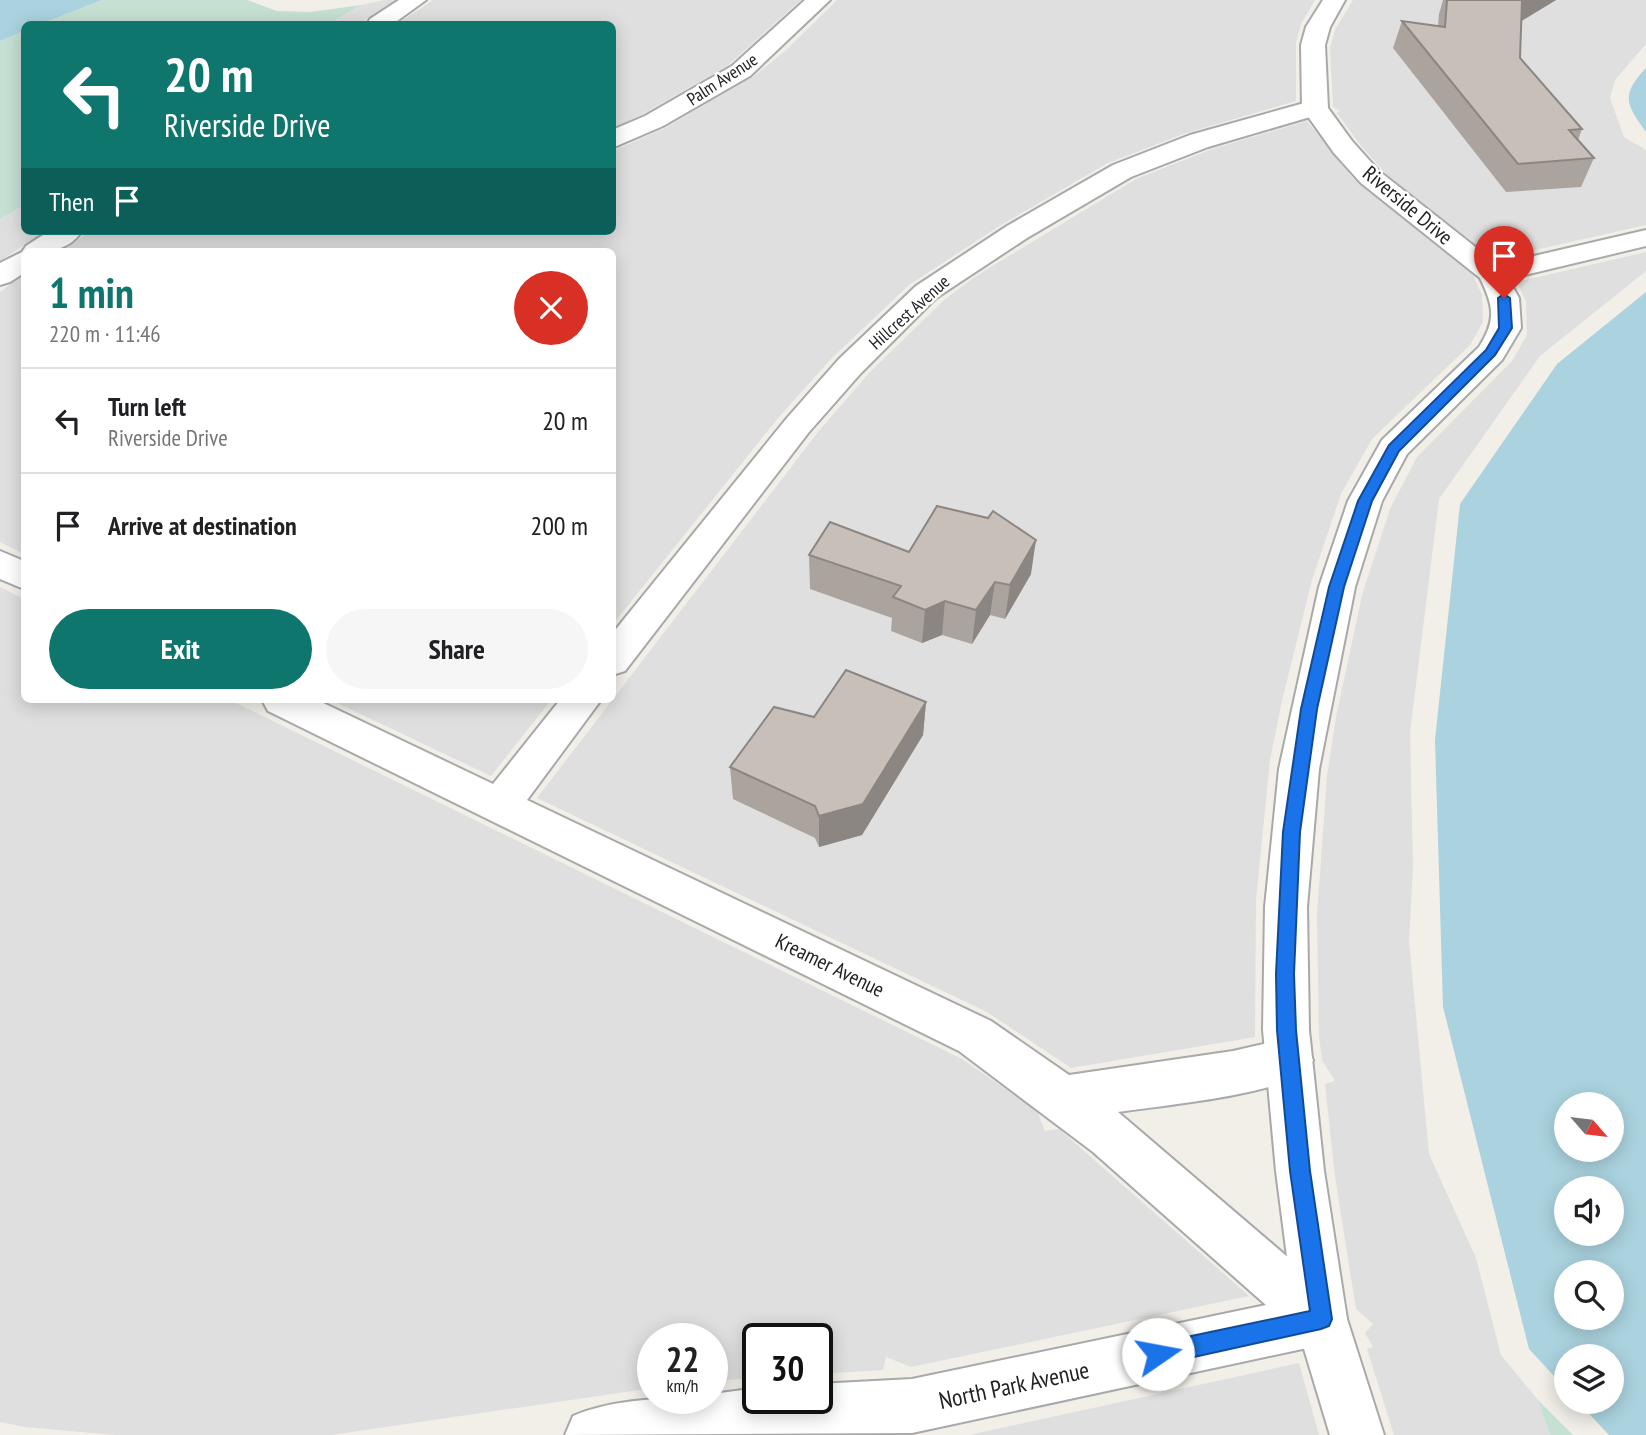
<!DOCTYPE html>
<meta charset="utf-8">
<style>
body{margin:0;font-family:"PT Sans Narrow",sans-serif;background:#f6f6f6;color:#202124;height:100vh;display:flex;flex-direction:column;font-size:26px;white-space:nowrap}
*{box-sizing:border-box;margin:0}
p{font-size:23px;color:#757577}
.icon{flex:none;width:38px;height:38px;fill:none;stroke:currentColor;stroke-width:2;stroke-linecap:round;stroke-linejoin:round}
.map{position:relative;flex:1;overflow:hidden}
.drawer{position:absolute;left:21px;top:248px;width:595px;height:455px;display:flex;flex-direction:column;background:#fff;border-radius:10px;box-shadow:0 4px 18px #0003}
.drawer>*{flex:none}
.banner{position:absolute;left:21px;top:21px;width:595px;height:214px;border-radius:10px;box-shadow:0 4px 18px #0003;background:#0f766e;color:#fff;overflow:hidden}
.needle{width:46px;rotate:118deg}
.controls{position:absolute;left:1554px;top:1092px;display:grid;gap:14px}
.controls a{display:grid;place-items:center;width:70px;height:70px;border-radius:50%;background:#fff;box-shadow:0 4px 18px #0003;font-size:35px}
.speed{position:absolute;left:637px;top:1323px;display:flex;gap:14px;font-size:35px;font-weight:700;text-align:center}
.speed>*{display:grid;place-content:center;width:91px;height:91px;border-radius:50%;background:#fff;box-shadow:0 4px 18px #0003;line-height:1}
.speed small{font-size:18px;font-weight:400}
.speed .limit{border:4px solid #111;border-radius:10px;background:#fff;color:#111}
.pin{position:absolute;display:grid;place-items:center;width:60px;height:60px;color:#fff;margin:-72px -30px;border-radius:50% 50% 50% 0;rotate:-45deg;box-shadow:0 0 7px #0007}
.pin .icon{rotate:45deg}
.me{position:absolute;width:77px;margin:-38px;rotate:78deg;stroke-linejoin:round;filter:drop-shadow(0 0 5px #0008)}
.turn{display:flex;align-items:center;gap:24px;height:147px;padding:0 28px;font-size:32px}
.turn .icon{width:91px;height:91px;stroke-width:2.5}
.turn b{display:block;font-size:49px;line-height:60px}
.then{display:flex;align-items:center;height:66px;padding:0 28px;background:#0003;gap:14px;font-size:26px}
.round{display:grid;place-items:center;flex:none;width:74px;height:74px;border-radius:37px;background:#f6f6f6}
.headline{display:flex;align-items:center;justify-content:space-between;height:119px;padding:0 28px}
h1{font-size:42px;font-weight:600;line-height:52px;color:#0f766e}
.button{display:flex;gap:14px;margin-top:auto;padding:14px 28px}
.button a{flex:1;height:80px;border-radius:42px;background:#0f766e;color:#fff;font-size:28px;font-weight:600;line-height:80px;text-align:center}
.button a+a{background:#f6f6f6;color:#202124}
ul{padding:0;list-style:none}
li{display:flex;align-items:center;gap:21px;height:105px;padding:0 28px;border-top:2px solid #e0e0e0}
li div{flex:1}
li b{display:block;font-size:26px}
li em{font-style:normal}
.map>svg:first-child{display:block}
</style>
<div class="map">
<svg width="1646" height="1435" viewBox="0 0 1646 1435">
<rect width="100%" height="100%" fill="#f2efe9"/>
<g fill="#e0dfdf">
<path d="M384 0H396L359 24H329L361 5Z"/>
<path d="M433 0H801L727 66 641 115 613 128 612 24H397Z"/>
<path d="M837 0H1315L1301 24 1296 43V101L1186 133 1108 163 1001 225 909 285 831 359 778 418 613 624 612 252H59L91 231H612L613 151 667 127 754 76 784 52Z"/>
<path d="M1353 0H1646V44L1615 80 1610 98 1624 137 1646 150V225L1495 259 1420 202 1387 175 1361 146 1337 113 1340 111 1333 107 1330 48 1335 30Z"/>
<path d="M1307 121 1353 178 1473 275 1482 295 1483 322 1470 345 1372 439 1341 494 1312 580 1282 701 1270 760 1256 900 1255 1037 1071 1068 987 1012 537 798 818 432 869 373 944 300 976 276 1136 179 1212 149Z"/>
<path d="M24 205V231H45L0 261V219Z"/>
<path d="M1646 252V271L1540 356 1439 499 1410 733 1413 868 1409 941 1429 1154 1476 1258 1501 1355 1538 1400 1550 1435H1394L1367 1349 1373 1347 1365 1333 1373 1324 1356 1309 1335 1177 1325 1084 1335 1081 1322 1060 1319 1036 1317 915 1327 776 1336 717 1362 595 1390 509 1417 457 1512 361 1527 335 1526 302 1517 282Z"/>
<path d="M24 275V554L0 542V292Z"/>
<path d="M0 587 24 599V700H230L962 1059 1037 1111 1045 1131 1059 1129 1249 1296 911 1367 886 1357 883 1370 817 1374V1339H758V1378L712 1381V1339H653V1388L331 1435H115L25 1427 0 1422Z"/>
<path d="M331 700H551L491 776Z"/>
<path d="M1299 1363 1319 1435H969Z"/>
</g>
<g fill="#c6e0d4">
<path d="M102 0H247L277 11 310 12 361 5 329 24H41Z"/>
<path d="M24 31V205L0 219V41Z"/>
<path d="M1538 1400 1573 1435H1550Z"/>
</g>
<g fill="#aad3df" fill-rule="evenodd">
<path d="M0 0H102L41 24H24V31L0 41Z"/>
<path d="M1646 68V132C1625 103 1621 95 1646 68Z"/>
<path d="M1646 292V1435H1609L1578 1402H1612V1356H1566V1389L1529 1349 1443 1007 1435 740 1460 504 1557 364ZM1566 1104H1612V1150H1566ZM1566 1188H1612V1234H1566ZM1566 1272H1612V1318H1566Z"/>
</g>
<g fill="none" stroke-linecap="round" stroke-linejoin="round">
<g stroke="#a9a9a9" stroke-width="4">
<g id="minor">
<path d="M805 0H830L750 76 663 126 612 148V130L645 116 732 66Z"/>
<path d="M1315 100 1324 103 1328 108 1324 113 1208 147 1131 177 1027 238 936 298 861 373 809 432 625 671 612 675V634L787 418 839 359 916 286 1007 226 1113 165 1190 135Z"/>
<path d="M1646 230V246L1492 283 1482 280 1478 274 1482 268Z"/>
<path d="M0 551 24 561V589L0 579Z"/>
<path d="M262 700H317L493 784 560 700H601L527 800 991 1021 1069 1075 1233 1051 1290 1038 1306 1045 1313 1060 1306 1075C1247 1098 1180 1103 1118 1112L1339 1301 1347 1319 1339 1337 1321 1345 912 1433 565 1435 573 1416C615 1398 667 1398 712 1398V1394L758 1388V1398H817V1384L912 1379 1266 1305 1093 1152 959 1051 268 711Z"/>
</g>
</g>
<g stroke="#a9a9a9" stroke-width="4">
<g id="tertiary">
<path d="M399 0H426L393 24H367L370 19Z"/>
<path d="M1323 0H1345L1330 27 1325 45 1328 108 1352 141 1379 171 1502 268 1519 298 1521 328 1502 360 1407 454 1382 501 1355 587 1319 769 1307 907 1309 1030 1324 1171 1347 1319 1384 1435H1330L1295 1319 1276 1171 1263 1030 1265 907 1279 769 1319 587 1348 501 1382 440 1479 347C1496 320 1494 307 1480 278L1361 183 1334 153 1302 108 1301 45 1306 27Z"/>
<path d="M49 231H82C68 252 47 252 24 252V273L10 282 0 285V263L22 252 26 246Z"/>
</g>
</g>
<use href="#minor" fill="#fff" fill-rule="evenodd"/>
<use href="#tertiary" fill="#fff" fill-rule="evenodd"/>
</g>
<g fill="#aba49e">
<path d="M1443 0H1556L1521 21 1520 58 1582 129 1578 140 1594 158 1581 187 1506 192 1393 48 1402 21 1438 26 1439 14Z"/>
<path d="M909 552 1031 574 1005 619 990 615 972 644 942 635 922 643 891 631 892 618 810 589 809 555Z"/>
<path d="M926 702 923 735 862 835 819 847 815 838 733 799 730 767 814 717Z"/>
</g>
<g fill="#8b8681">
<path d="M1522 0H1556L1510 28Z"/>
<path d="M1036 540 1031 574 1005 619 1010 585Z"/>
<path d="M995 582 990 615 972 644 976 610Z"/>
<path d="M945 601 942 635 922 643 925 610Z"/>
<path d="M926 702 923 735 862 835 819 847V816Z"/>
</g>
<g fill="#c7bfb8" stroke="#8b8681" stroke-width="2">
<path d="M1447 0H1522L1520 58 1582 129 1569 130 1594 158 1518 164 1402 21 1445 27Z"/>
<path d="M937 506 988 518 993 511 1036 540 1010 585 995 582 976 610 945 601 925 610 893 597 901 586 809 555 830 522 909 552Z"/>
<path d="M846 670 926 702 863 804 819 816 815 806 730 767 774 707 814 717Z"/>
</g>
<path fill="#1a73e8" stroke="#114b97" stroke-width="2" d="M1504 294 1510 298 1512 328 1495 355 1399 451 1372 501 1344 587 1317 709 1300 832 1294 974 1296 1030 1310 1171 1332 1319 1329 1326 1321 1329 1158 1365 1150 1361 1147 1354 1150 1346 1158 1343 1310 1311 1290 1171 1277 1030 1276 974 1283 832 1301 709 1329 587 1358 501 1389 445 1486 350 1499 328 1498 298Z"/>
<g text-anchor="middle" dominant-baseline="central" stroke-width="5" stroke-linejoin="round" paint-order="stroke">
<g font-size="18" fill="#222" stroke="#fff">
<text transform="translate(722 79) rotate(-33)">Palm Avenue</text>
<text transform="translate(909 312) rotate(-42)">Hillcrest Avenue</text>
</g>
<g font-size="21" fill="#222" stroke="#fff">
<text transform="translate(1408 205) rotate(40)">Riverside Drive</text>
<text transform="translate(830 965) rotate(26)">Kreamer Avenue</text>
</g>
<g font-size="24" fill="#222" stroke="#fff">
<text transform="translate(1014 1385) rotate(-12)">North Park Avenue</text>
</g>
</g>
</svg>
<div class="controls">
<a><svg class="needle" viewBox="-14 -14 28 28"><path d="M0-13l5 13h-10z" fill="#e53935"/><path d="M0 13l5-13h-10z" fill="#757577"/></svg></a>
<a><svg class="icon" aria-label="sound" viewBox="0 0 24 24"><path d="M4 9h4l5-4v14l-5-4H4zM17 9q2 3 0 6"/></svg></a>
<a><svg class="icon" aria-label="search" viewBox="0 0 24 24"><circle cx="10" cy="10" r="6"/><path d="M15 15l6 6"/></svg></a>
<a><svg class="icon" aria-label="layers" viewBox="0 0 24 24"><path d="M12 4l9 5-9 5-9-5zM3 14l9 5 9-5"/></svg></a>
</div>
<div class="speed"><div>22<small>km/h</small></div><div class="limit">30</div></div>
<div class="pin" style="left:1504px;top:298px;background:#d93025"><svg class="icon" aria-label="arrive" viewBox="0 0 24 24"><path d="M6 21V4h12l-3 4 3 4H6"/></svg></div>
<svg class="me" style="left:1158px;top:1354px" viewBox="-20 -20 40 40"><circle r="19" fill="#fff"/><path d="M0-13L10 11 0 6-10 11z" fill="#1a73e8"/></svg>
<div class="banner">
<div class="turn"><svg class="icon" aria-label="left" viewBox="0 0 24 24"><path d="M17 20v-9H6M10 6l-5 5 5 5"/></svg><div><b>20 m</b>Riverside Drive</div></div>
<div class="then">Then<svg class="icon" aria-label="arrive" viewBox="0 0 24 24"><path d="M6 21V4h12l-3 4 3 4H6"/></svg></div>
</div>
<section class="drawer">
<div class="headline"><div><h1>1 min</h1><p>220 m · 11:46</p></div><a class="round" style="background:#d93025;color:#fff"><svg class="icon" aria-label="close" viewBox="0 0 24 24"><path d="M6 6l12 12M18 6L6 18"/></svg></a></div>
<ul>
<li><svg class="icon" aria-label="left" viewBox="0 0 24 24"><path d="M17 20v-9H6M10 6l-5 5 5 5"/></svg><div><b>Turn left</b><p>Riverside Drive</p></div><em>20 m</em></li>
<li><svg class="icon" aria-label="arrive" viewBox="0 0 24 24"><path d="M6 21V4h12l-3 4 3 4H6"/></svg><div><b>Arrive at destination</b></div><em>200 m</em></li>
</ul>
<div class="button"><a>Exit</a><a>Share</a></div>
</section>
</div>
